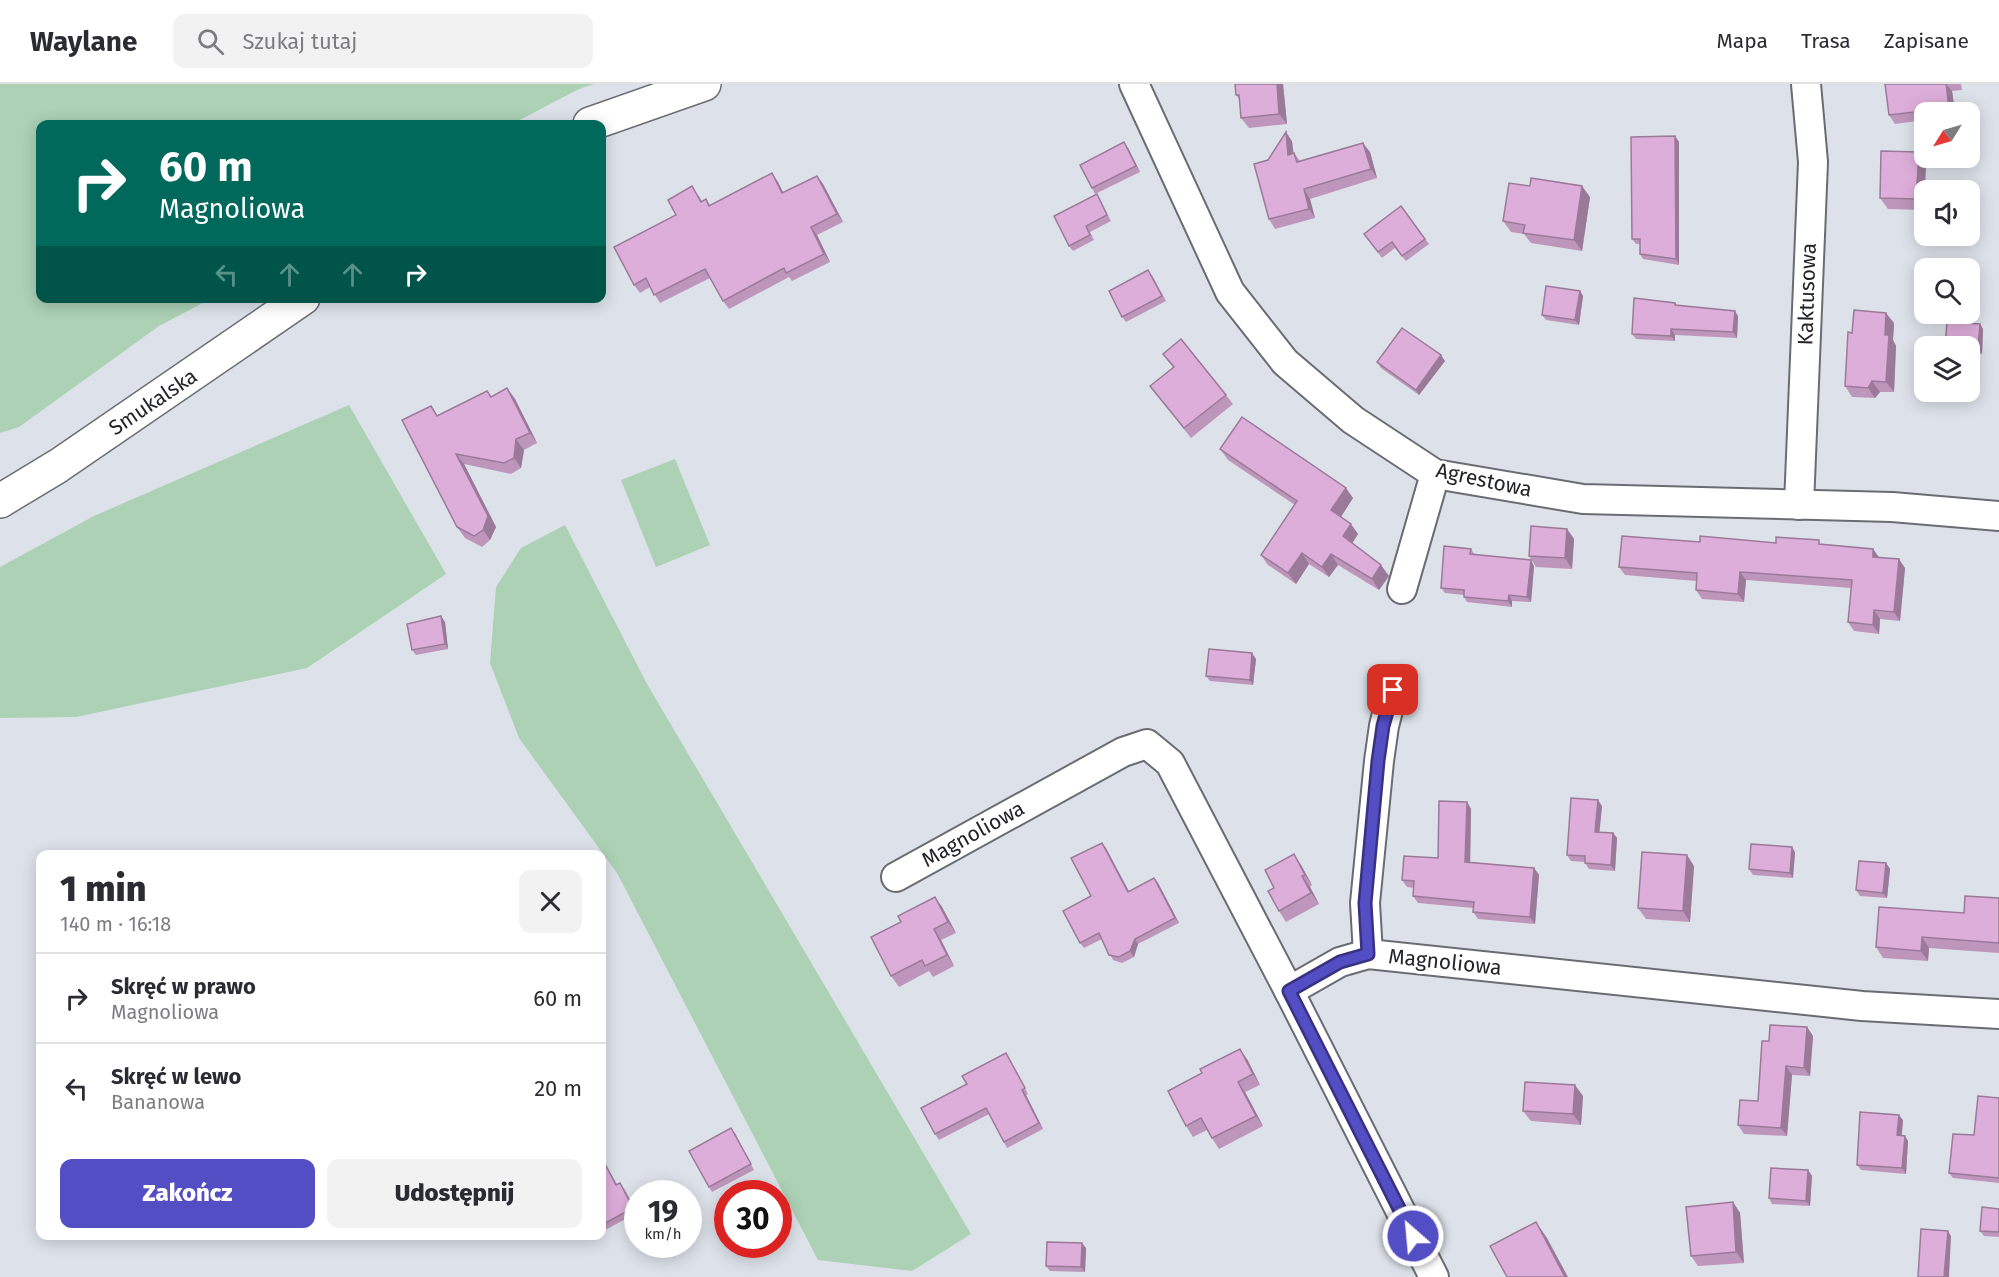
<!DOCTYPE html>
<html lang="pl">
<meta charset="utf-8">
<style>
body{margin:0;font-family:"Fira Sans",sans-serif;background:#f2f2f3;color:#2b2b33;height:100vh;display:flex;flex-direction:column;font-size:22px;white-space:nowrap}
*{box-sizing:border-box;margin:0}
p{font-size:20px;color:#7c7c81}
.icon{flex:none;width:33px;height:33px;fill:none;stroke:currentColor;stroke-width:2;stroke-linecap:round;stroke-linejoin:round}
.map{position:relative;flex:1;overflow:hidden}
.details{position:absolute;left:36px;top:766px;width:570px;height:390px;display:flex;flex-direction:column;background:#fff;border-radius:12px;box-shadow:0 3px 15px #0003}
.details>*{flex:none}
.guide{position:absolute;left:36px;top:36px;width:570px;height:183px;border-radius:12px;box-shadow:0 3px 15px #0003;background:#00695c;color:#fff;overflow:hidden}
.needle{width:39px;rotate:233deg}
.buttons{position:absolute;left:1914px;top:18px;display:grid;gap:12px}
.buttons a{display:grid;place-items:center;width:66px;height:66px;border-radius:12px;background:#fff;box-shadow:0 3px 15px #0003;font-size:30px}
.speed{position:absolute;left:624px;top:1096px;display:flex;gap:12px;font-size:30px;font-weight:700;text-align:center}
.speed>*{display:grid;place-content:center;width:78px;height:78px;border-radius:50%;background:#fff;box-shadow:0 3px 15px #0003;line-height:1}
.speed small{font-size:15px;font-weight:400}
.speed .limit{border:9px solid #d22;background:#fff;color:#111}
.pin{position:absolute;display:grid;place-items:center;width:51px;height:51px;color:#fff;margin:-26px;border-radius:12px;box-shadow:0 3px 9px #0006}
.me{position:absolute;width:66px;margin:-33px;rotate:333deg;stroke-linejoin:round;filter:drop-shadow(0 0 4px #0008)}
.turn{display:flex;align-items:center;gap:21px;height:126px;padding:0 24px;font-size:27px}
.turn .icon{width:78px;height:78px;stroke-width:2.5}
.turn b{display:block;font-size:42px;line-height:51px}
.lanes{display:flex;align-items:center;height:57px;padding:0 24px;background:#0003;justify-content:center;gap:30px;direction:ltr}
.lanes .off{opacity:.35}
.round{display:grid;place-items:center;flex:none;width:63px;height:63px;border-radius:12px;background:#f2f2f3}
.overview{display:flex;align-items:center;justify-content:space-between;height:102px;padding:0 24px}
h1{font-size:36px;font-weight:800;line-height:45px}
.cta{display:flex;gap:12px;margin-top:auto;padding:12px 24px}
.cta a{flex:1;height:69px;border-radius:12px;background:#544ec5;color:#fff;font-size:24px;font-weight:800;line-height:69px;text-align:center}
.cta a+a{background:#f2f2f3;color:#2b2b33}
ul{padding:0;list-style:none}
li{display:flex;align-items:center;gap:18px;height:90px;padding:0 24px;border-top:2px solid #e1e1e2}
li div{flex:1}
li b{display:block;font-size:22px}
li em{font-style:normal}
header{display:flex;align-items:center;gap:36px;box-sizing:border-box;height:84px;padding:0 30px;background:#fff;border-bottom:2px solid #e1e1e2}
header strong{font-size:28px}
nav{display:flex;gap:33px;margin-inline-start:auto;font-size:21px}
.search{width:420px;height:54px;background:#f2f2f3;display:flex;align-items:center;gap:15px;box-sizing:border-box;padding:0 21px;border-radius:12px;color:#7c7c81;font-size:22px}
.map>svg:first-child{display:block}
</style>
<header>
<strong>Waylane</strong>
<div class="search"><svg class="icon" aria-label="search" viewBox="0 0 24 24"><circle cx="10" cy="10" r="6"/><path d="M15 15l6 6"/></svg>Szukaj tutaj</div>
<nav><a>Mapa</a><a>Trasa</a><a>Zapisane</a></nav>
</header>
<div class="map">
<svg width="1999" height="1193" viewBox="0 0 1999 1193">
<rect width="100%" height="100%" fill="#dde2ea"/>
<g fill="#acd1b5">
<path d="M0 0H594L579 5 512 40H40V214L210 215 159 242 19 343 0 349Z"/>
<path d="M349 321 446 490 307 584 76 633 0 634V483L94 432Z"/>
<path d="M675 375 710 461 656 483 621 396Z"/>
<path d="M565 441 647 600 971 1150 912 1187 818 1176 617 789 519 654 490 579 496 503 521 464Z"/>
</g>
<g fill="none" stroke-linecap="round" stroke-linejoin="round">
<g stroke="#696d73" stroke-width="32">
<g id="street">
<path d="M1134 0 1230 208 1285 278 1353 336 1435 390 1583 415 1892 423 1999 432"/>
<path d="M1799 421 1813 78 1806 0"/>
<path d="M1402 505 1435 390"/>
<path d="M896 793 1123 668 1147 660 1170 679 1289 907 1340 878 1368 870 1862 922 1999 930"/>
<path d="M1368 870 1365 819 1379 677 1384 642 1393 606"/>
<path d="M1289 907 1434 1193"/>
</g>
</g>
<g stroke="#696d73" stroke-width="36">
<g id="secondary">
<path d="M590 40 704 0"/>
<path d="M0 417 58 382 303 214"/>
</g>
</g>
<use href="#street" stroke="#fff" stroke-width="28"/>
<use href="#secondary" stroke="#fff" stroke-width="33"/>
</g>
<g fill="#bf96bb">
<path d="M1235 0H1283L1287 40 1249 44 1241 34 1240 16 1236 11Z"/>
<path d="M1885 0H1961L1962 6 1952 7 1955 28H1924V36L1895 40 1889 31Z"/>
<path d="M1675 52 1679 58V181L1643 175 1640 170V160H1636L1632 155Z"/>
<path d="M1292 57 1293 69H1294L1300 77 1370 68 1377 94 1310 115 1315 134 1275 145 1269 135Z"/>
<path d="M1128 64 1140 88 1095 110 1092 104Z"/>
<path d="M1919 68 1926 78 1924 126 1888 125 1880 114Z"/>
<path d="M817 92 823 100 843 138 817 151 830 178 792 197 789 193 729 225 723 217 710 194 660 219 650 203 640 209 634 201 676 131 698 111 702 117 706 115 710 121 778 98 783 109Z"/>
<path d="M1097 110 1111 137 1090 148 1094 156 1073 167 1069 162Z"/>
<path d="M1590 113 1582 167 1531 159 1524 150 1511 148 1503 137Z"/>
<path d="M1401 122 1429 160 1406 177 1395 164 1382 174 1364 150Z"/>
<path d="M1152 191 1166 217 1126 238 1122 233Z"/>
<path d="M1580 207 1583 212 1579 241 1546 236 1542 231Z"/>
<path d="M1675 219 1677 221 1738 232 1737 254 1675 251V257L1636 255 1632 250Z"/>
<path d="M1894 239 1893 256 1896 262 1894 308H1880L1875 314 1852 313 1845 302 1852 249Z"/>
<path d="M1980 240 1983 245 1982 270 1970 269V262Z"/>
<path d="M1163 270 1226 311 1233 320 1191 354 1150 302 1173 283Z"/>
<path d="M1445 277 1419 311 1381 284 1377 278Z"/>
<path d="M507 304 515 315 537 359 524 366 521 384 511 390 464 380 496 443 490 456 482 463 465 454 457 443 438 331 487 307 491 313Z"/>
<path d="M1220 365 1353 414 1341 433 1358 450 1352 459 1389 492 1379 506 1338 481 1329 493 1309 480 1296 500 1268 481 1261 471 1295 421 1228 376Z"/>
<path d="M1567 445 1574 455 1572 485 1536 483 1529 472Z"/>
<path d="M1700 458 1776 459 1822 460 1873 465 1879 473 1905 484 1900 537 1880 535 1879 550 1854 547 1848 538 1851 504 1746 496 1744 518 1702 515 1696 506V497L1625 491 1619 483Z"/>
<path d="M1471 465 1475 471 1534 482 1531 518 1512 517V523L1467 518 1464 513V511L1445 509 1441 504Z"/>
<path d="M445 538 448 565 416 571 412 566Z"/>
<path d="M1256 575 1253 601 1210 597 1206 592Z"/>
<path d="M1467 718 1471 725 1470 778 1534 784 1539 791 1535 840 1478 835 1473 828V824L1418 819 1413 812 1414 804 1407 803 1402 796 1438 774Z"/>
<path d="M1602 722 1599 748 1613 749 1617 754 1615 787 1589 785 1585 779V778L1571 777 1567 771Z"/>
<path d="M1102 759 1129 808 1154 794 1158 799 1179 839 1138 860 1134 873 1122 879 1113 876 1102 855 1084 864 1080 859 1091 812Z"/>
<path d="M1795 768 1793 794 1753 791 1749 785Z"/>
<path d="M1886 779 1890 785 1887 814 1860 812 1856 806Z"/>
<path d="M1301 781 1312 801 1310 803 1319 820 1286 838 1279 827 1274 804Z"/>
<path d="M1694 782 1690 838 1646 835 1638 824Z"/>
<path d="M935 813 942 823 956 849 941 856 954 882 933 893 929 887 899 903 891 892 901 838Z"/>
<path d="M1999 814V869L1929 864 1928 877 1883 874 1876 863 1964 829Z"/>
<path d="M1807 943 1813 952 1810 992 1792 991 1787 1052 1744 1050 1738 1041 1758 1017 1769 957Z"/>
<path d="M1006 969 1028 1010 1026 1011 1043 1045 1007 1064 989 1030 939 1056 935 1050 967 1000Z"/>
<path d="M1247 975 1260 1001 1245 1008 1263 1042 1219 1065 1212 1054 1207 1046 1193 1053 1186 1042Z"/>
<path d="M1583 1012 1581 1041 1531 1037 1523 1027Z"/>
<path d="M1999 1014V1099L1953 1094 1949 1089Z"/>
<path d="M1903 1036 1902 1051 1908 1057 1906 1090 1861 1086 1857 1081Z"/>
<path d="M731 1044 754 1086 712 1108 709 1103Z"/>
<path d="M604 1078 617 1100 624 1104 637 1129 605 1146 602 1141Z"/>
<path d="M1808 1086 1812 1092 1810 1122 1772 1120 1769 1114Z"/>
<path d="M1733 1118 1740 1129 1744 1179 1698 1182 1691 1172Z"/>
<path d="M1999 1125V1153L1984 1152 1980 1147Z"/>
<path d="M1086 1164 1085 1188 1050 1187 1046 1182Z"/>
</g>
<g fill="#9b7a99">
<path d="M1277 0H1283L1287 40 1279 30Z"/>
<path d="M1946 0 1952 7 1955 28H1952L1949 24Z"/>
<path d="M1286 48 1292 57 1295 80 1288 71Z"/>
<path d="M1675 52 1679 58V181L1676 175Z"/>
<path d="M1124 58 1128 64 1140 88 1136 82Z"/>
<path d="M1363 59 1370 68 1377 94 1371 85Z"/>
<path d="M1919 68 1926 78 1924 126 1916 115Z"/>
<path d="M772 89 778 98 788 118 782 109Z"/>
<path d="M817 92 823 100 843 138 837 130Z"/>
<path d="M1582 102 1590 113 1582 167 1574 156Z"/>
<path d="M1304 105 1310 115 1315 134 1309 125Z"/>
<path d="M811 143 817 151 830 178 824 170Z"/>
<path d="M1580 207 1583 212 1579 241 1575 236Z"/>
<path d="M1735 227 1738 232 1737 254 1733 248Z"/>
<path d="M1886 229 1894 239 1893 256 1896 262 1894 308 1886 298 1885 251Z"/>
<path d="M1980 240 1983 245 1982 270 1978 264Z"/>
<path d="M1671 245 1675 251V257L1671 252Z"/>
<path d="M1441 271 1445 277 1419 311 1416 306Z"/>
<path d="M1872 297 1880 308 1875 314 1868 304Z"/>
<path d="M507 304 515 315 537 359 530 349Z"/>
<path d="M516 355 524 366 521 384 514 374Z"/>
<path d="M456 370 464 380 496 443 490 456 483 446Z"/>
<path d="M1346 404 1353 414 1338 437 1331 426Z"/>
<path d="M1351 440 1358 450 1350 463 1343 452Z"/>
<path d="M1567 445 1574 455 1572 485 1565 474Z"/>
<path d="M1873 465 1879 474 1873 473Z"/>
<path d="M1302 469 1309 480 1296 500 1288 489Z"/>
<path d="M1331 470 1338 481 1329 493 1322 483Z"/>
<path d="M1899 475 1905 484 1900 537 1894 528Z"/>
<path d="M1531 476 1534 482 1531 518 1527 513Z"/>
<path d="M1381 481 1389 492 1379 506 1372 495Z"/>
<path d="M1740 488 1746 496 1744 518 1738 510Z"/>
<path d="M1509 511 1512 517V523L1508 517Z"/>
<path d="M1874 526 1880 535 1879 550 1873 541Z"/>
<path d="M441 532 445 538 448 565 445 560Z"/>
<path d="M1252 569 1256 575 1253 601 1250 596Z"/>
<path d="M1598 716 1602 722 1599 753 1595 748Z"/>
<path d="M1467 718 1471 725 1470 785 1465 778Z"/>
<path d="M1613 749 1617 754 1615 787 1611 781Z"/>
<path d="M1102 759 1106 764 1132 813 1128 808Z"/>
<path d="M1792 763 1795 768 1793 794 1790 789Z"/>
<path d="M1294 770 1301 781 1312 801 1305 791Z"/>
<path d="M1687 771 1694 782 1690 838 1683 827Z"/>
<path d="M1886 779 1890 785 1887 814 1883 809Z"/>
<path d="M1534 784 1539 791 1535 840 1530 833Z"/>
<path d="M1302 792 1310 803 1319 820 1311 809Z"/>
<path d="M1154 794 1158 799 1179 839 1175 834Z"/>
<path d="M935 813 942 823 956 849 948 838Z"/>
<path d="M934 845 941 856 954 882 947 871Z"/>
<path d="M1922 853 1929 864 1928 877 1921 867Z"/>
<path d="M1135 855 1138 860 1134 873 1130 867Z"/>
<path d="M1807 943 1813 952 1810 992 1804 984Z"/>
<path d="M1240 965 1247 975 1260 1001 1253 990Z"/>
<path d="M1786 982 1792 991 1787 1052 1781 1044Z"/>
<path d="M1238 998 1245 1008 1263 1042 1256 1032Z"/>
<path d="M1575 1001 1583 1012 1581 1041 1573 1030Z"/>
<path d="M1022 1006 1026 1011 1043 1045 1039 1039Z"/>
<path d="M1899 1031 1903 1036 1901 1056 1897 1051Z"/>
<path d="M731 1044 735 1049 754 1086 751 1080Z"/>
<path d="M1905 1052 1908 1057 1906 1090 1902 1084Z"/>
<path d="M1808 1086 1812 1092 1810 1122 1806 1117Z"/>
<path d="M1733 1118 1740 1129 1744 1179 1736 1168Z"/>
<path d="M1536 1138 1547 1154 1568 1193H1565Z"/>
<path d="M1948 1147 1951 1152 1949 1193H1944Z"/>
<path d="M1082 1159 1086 1164 1085 1188 1081 1183Z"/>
</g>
<g fill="#deaeda" stroke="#9b7a99" stroke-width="1.5">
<path d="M1235 0H1277L1279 30 1241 34 1239 11H1236Z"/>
<path d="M1885 0H1946L1949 24 1889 31Z"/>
<path d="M1286 48 1288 71 1294 69 1297 78 1363 59 1371 85 1304 105 1309 125 1269 135 1254 80 1268 76Z"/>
<path d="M1675 52 1676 175 1640 170V155H1632L1631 53Z"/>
<path d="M1124 58 1136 82 1092 104 1080 81Z"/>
<path d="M1881 67 1919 68 1916 115 1880 114Z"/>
<path d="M772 89 782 109 817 92 837 130 811 143 824 170 786 189 784 184 723 217 705 185 654 211 646 194 634 201 614 163 676 131 668 116 692 102 701 118 706 115 709 122Z"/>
<path d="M1531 94 1582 102 1574 156 1523 149 1525 141 1503 137 1509 99 1530 102Z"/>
<path d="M1097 110 1107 131 1086 142 1090 151 1069 162 1054 132Z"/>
<path d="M1401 122 1425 155 1402 172 1392 158 1378 168 1364 150Z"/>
<path d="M1148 186 1162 212 1122 233 1109 207Z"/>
<path d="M1546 202 1580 207 1575 236 1542 231Z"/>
<path d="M1634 214 1675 219V221L1735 227 1733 248 1671 245V252L1632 250Z"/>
<path d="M1854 226 1886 229 1885 251H1889L1886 298 1872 297 1868 304 1845 302 1848 248 1852 249Z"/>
<path d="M1947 238 1980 240 1978 264H1970V262H1945Z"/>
<path d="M1402 244 1441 271 1416 306 1377 278Z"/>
<path d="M1181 255 1226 311 1184 344 1150 302 1174 283 1163 270Z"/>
<path d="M507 304 530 349 516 355 514 374 504 379 456 370 488 432 483 446 474 452 457 443 402 336 431 322 437 332 487 307 491 313Z"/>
<path d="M1242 333 1346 404 1331 426 1351 440 1343 452 1381 481 1372 495 1331 470 1322 483 1302 469 1288 489 1261 471 1297 417 1220 365Z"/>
<path d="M1531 442 1567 445 1565 474 1529 472Z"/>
<path d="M1622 452 1700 458V452L1776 459V453L1819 456V460L1873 465V473L1899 475 1894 528 1874 526 1873 541 1848 538 1852 496 1740 488 1738 510 1696 506 1697 489 1619 483Z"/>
<path d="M1444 462 1471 465 1470 470 1531 476 1527 513 1509 511 1508 517 1464 513V506L1441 504Z"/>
<path d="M441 532 445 560 412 566 407 540Z"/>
<path d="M1209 565 1252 569 1250 596 1206 592Z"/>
<path d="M1571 714 1598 716 1595 748 1613 749 1611 781 1585 779V772L1567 771Z"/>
<path d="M1439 717 1467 718 1465 778 1534 784 1530 833 1473 828 1474 818 1413 812 1414 797 1402 796 1404 772 1438 774Z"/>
<path d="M1102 759 1128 808 1154 794 1175 834 1135 855 1130 867 1119 873 1109 871 1099 849 1080 859 1063 827 1091 812 1071 774Z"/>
<path d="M1751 760 1792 763 1790 789 1749 785Z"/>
<path d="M1642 768 1687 771 1683 827 1638 824Z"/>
<path d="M1294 770 1305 791 1302 792 1311 809 1279 827 1268 807 1274 804 1265 786Z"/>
<path d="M1859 777 1886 779 1883 809 1856 806Z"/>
<path d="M1965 812 1999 814V859L1922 853 1921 867 1876 863 1879 823 1964 829Z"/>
<path d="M935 813 948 838 934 845 947 871 925 882 922 876 891 892 871 853 901 838 898 832Z"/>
<path d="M1770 941 1807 943 1804 984 1786 982 1781 1044 1738 1041 1740 1016 1758 1017 1762 957H1769Z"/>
<path d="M1240 965 1253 990 1238 998 1256 1032 1212 1054 1201 1034 1186 1042 1168 1007 1202 989 1200 985Z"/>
<path d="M1006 969 1025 1004 1022 1006 1039 1039 1004 1058 986 1024 935 1050 921 1024 967 1000 962 992Z"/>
<path d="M1525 998 1575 1001 1573 1030 1523 1027Z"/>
<path d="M1978 1012 1999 1014V1094L1949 1089 1953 1050 1974 1051Z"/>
<path d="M1860 1028 1899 1031 1897 1051 1905 1052 1902 1084 1857 1081Z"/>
<path d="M731 1044 751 1080 709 1103 689 1067Z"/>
<path d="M604 1078 616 1101 620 1099 633 1124 602 1141V1079Z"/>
<path d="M1771 1084 1808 1086 1806 1117 1769 1114Z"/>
<path d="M1733 1118 1736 1168 1691 1172 1686 1123Z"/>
<path d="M1982 1123 1999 1125V1148L1980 1147Z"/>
<path d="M1536 1138 1565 1193H1507L1490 1162Z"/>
<path d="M1921 1145 1948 1147 1944 1193H1918Z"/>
<path d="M1047 1158 1082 1159 1081 1183 1046 1182Z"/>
</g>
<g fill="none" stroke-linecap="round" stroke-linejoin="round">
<g stroke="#373380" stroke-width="15">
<path id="route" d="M1393 606 1383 642 1378 677 1365 819 1368 870 1340 878 1289 907 1413 1152"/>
</g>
<use href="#route" stroke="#544ec5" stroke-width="10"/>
</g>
<g text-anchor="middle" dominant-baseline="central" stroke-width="6" stroke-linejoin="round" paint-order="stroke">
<g font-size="21" fill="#232427" stroke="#fff">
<text transform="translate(1807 210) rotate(-88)">Kaktusowa</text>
<text transform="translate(153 318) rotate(-34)">Smukalska</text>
<text transform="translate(1484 396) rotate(12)">Agrestowa</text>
<text transform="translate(973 750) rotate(-29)">Magnoliowa</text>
<text transform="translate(1445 878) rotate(6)">Magnoliowa</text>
</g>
</g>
</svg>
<div class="buttons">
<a><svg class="needle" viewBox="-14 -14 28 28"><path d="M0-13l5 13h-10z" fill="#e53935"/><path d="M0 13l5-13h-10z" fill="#7c7c81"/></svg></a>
<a><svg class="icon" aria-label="sound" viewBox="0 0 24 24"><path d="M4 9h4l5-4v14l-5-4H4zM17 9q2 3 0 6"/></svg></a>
<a><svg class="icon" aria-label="search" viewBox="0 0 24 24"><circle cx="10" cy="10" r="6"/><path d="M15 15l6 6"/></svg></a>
<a><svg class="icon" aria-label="layers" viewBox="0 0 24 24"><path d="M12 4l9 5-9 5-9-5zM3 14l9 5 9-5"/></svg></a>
</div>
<div class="speed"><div>19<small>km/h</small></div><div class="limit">30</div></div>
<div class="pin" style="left:1393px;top:606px;background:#d93025"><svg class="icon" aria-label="arrive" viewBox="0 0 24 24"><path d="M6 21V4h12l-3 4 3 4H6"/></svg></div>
<svg class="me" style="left:1413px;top:1152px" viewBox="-20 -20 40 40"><circle r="17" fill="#544ec5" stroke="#fff" stroke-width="3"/><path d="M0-11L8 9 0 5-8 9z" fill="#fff"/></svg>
<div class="guide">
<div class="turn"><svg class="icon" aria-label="right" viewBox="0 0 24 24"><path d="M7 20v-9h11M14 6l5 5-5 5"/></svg><div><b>60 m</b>Magnoliowa</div></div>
<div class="lanes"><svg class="icon off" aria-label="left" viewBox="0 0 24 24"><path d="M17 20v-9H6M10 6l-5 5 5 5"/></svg><svg class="icon off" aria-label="ahead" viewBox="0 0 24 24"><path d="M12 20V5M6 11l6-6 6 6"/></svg><svg class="icon off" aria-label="ahead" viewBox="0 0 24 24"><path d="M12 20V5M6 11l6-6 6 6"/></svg><svg class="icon" aria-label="right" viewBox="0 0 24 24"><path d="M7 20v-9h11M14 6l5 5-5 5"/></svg></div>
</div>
<section class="details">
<div class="overview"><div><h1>1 min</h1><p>140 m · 16:18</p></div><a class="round"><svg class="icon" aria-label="close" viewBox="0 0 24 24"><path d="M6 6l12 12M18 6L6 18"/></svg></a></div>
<ul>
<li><svg class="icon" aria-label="right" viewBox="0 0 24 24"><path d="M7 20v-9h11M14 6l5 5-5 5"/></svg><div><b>Skręć w prawo</b><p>Magnoliowa</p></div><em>60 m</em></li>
<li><svg class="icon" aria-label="left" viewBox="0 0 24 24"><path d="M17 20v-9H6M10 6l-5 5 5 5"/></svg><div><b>Skręć w lewo</b><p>Bananowa</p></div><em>20 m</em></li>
</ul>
<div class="cta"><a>Zakończ</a><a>Udostępnij</a></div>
</section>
</div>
